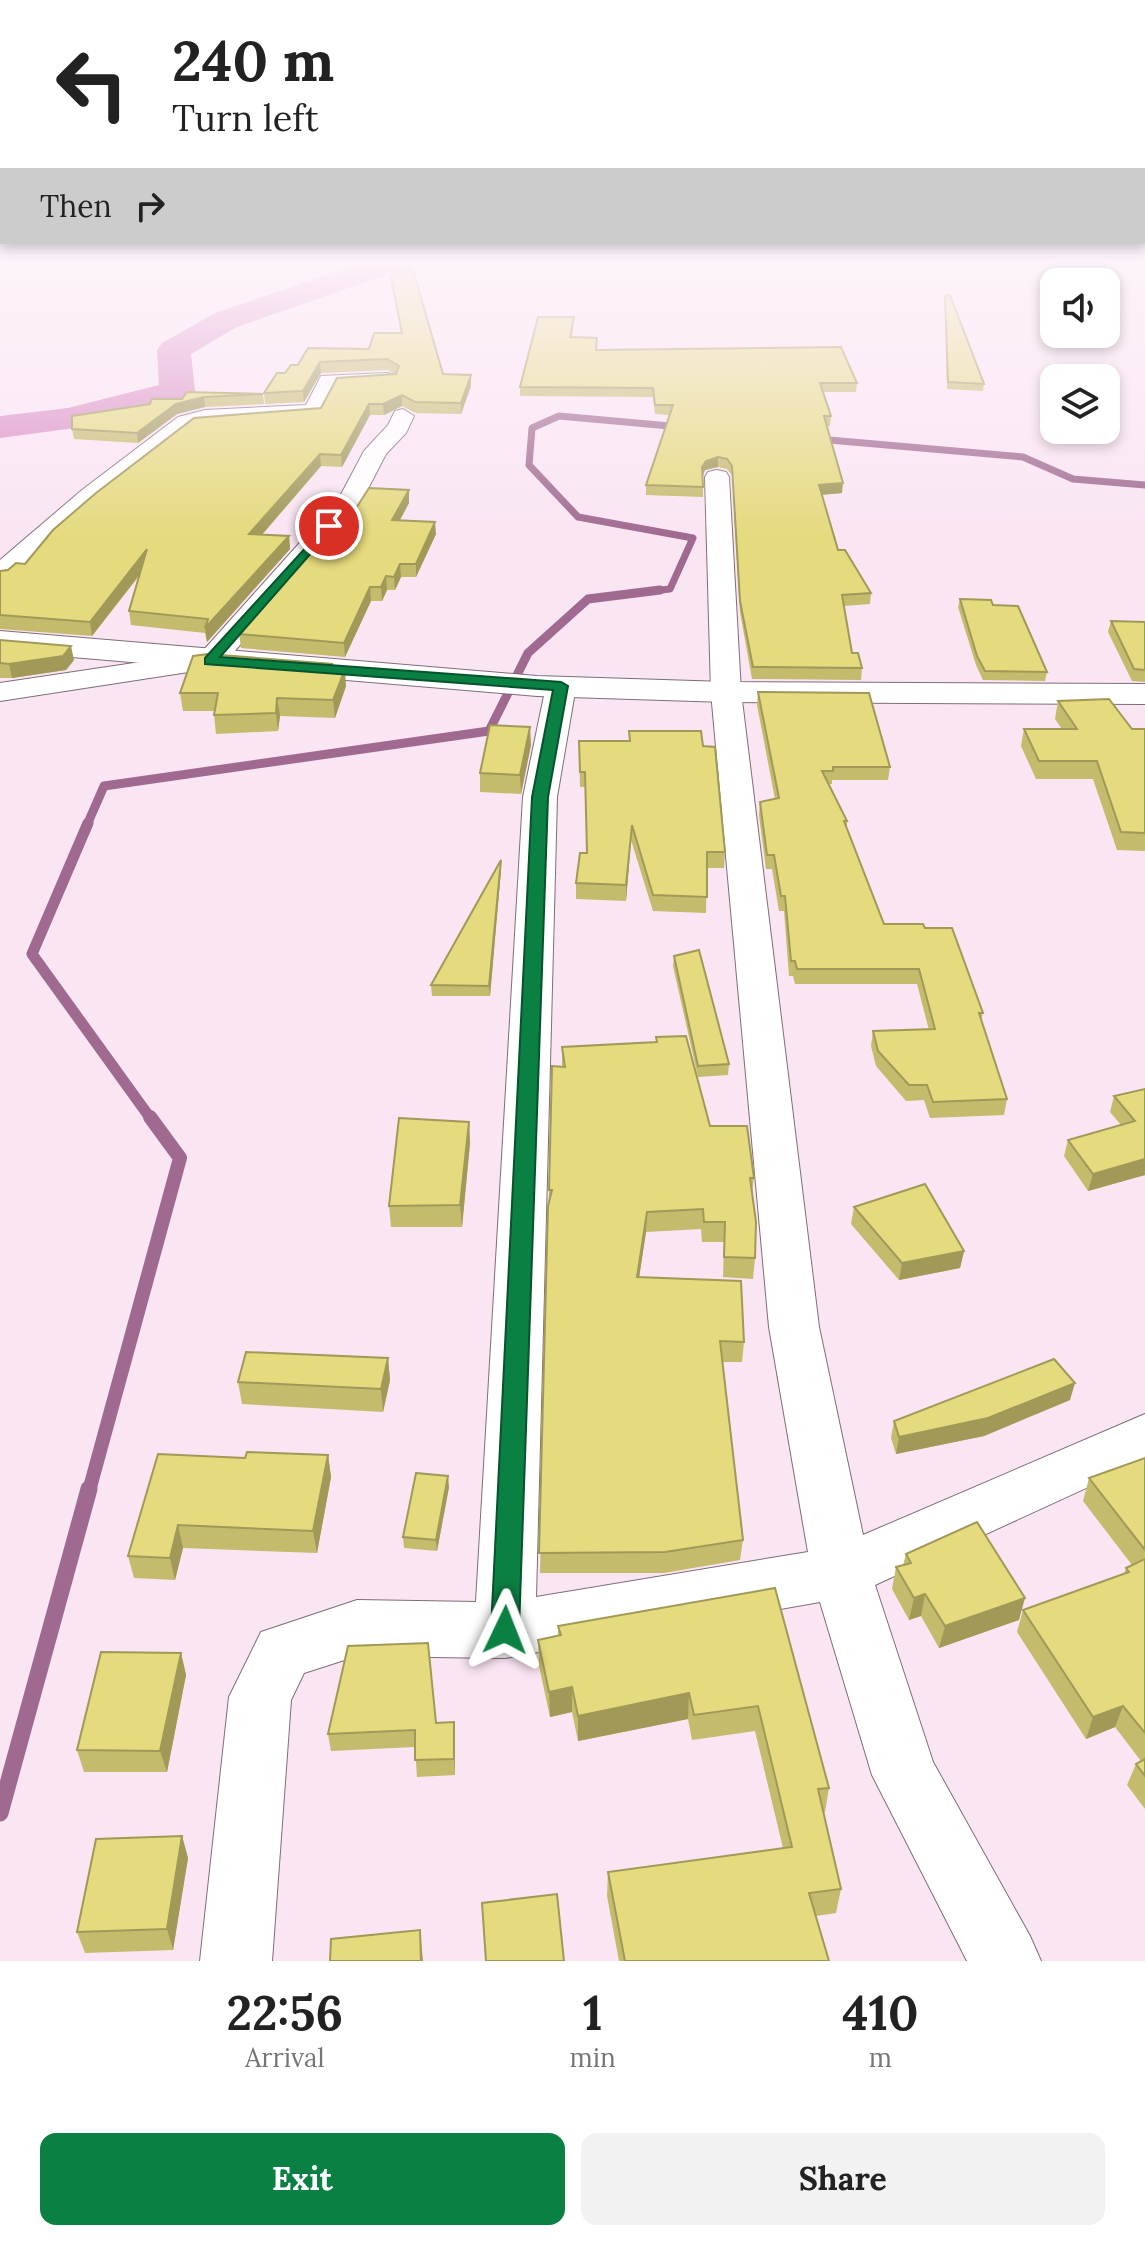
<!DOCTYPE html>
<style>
body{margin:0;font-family:Lora,serif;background:#f2f2f2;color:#222;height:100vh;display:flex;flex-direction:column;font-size:30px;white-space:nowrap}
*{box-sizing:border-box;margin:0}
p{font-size:26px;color:#767676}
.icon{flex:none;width:44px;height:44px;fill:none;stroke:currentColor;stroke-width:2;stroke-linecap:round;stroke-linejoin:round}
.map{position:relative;height:1961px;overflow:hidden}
.side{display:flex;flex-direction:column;background:#fff;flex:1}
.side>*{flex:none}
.top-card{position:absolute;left:0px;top:0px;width:1146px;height:244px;box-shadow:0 4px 12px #0003;background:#fff;color:#222;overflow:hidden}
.controls{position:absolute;left:1040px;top:268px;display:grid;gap:16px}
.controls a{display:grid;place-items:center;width:80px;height:80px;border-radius:16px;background:#fff;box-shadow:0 4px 12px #0003;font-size:40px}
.pin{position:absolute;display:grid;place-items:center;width:68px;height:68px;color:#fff;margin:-34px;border:4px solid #fff;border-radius:50%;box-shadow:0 2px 8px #0007}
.me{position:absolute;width:88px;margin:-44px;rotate:2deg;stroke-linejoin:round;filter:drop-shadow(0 0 6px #0008)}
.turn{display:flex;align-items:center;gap:28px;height:168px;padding:0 40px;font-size:36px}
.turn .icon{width:104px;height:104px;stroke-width:2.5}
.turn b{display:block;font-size:56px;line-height:68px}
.then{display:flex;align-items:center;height:76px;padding:0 40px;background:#0003;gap:16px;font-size:30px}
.eta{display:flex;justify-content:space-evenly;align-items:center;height:136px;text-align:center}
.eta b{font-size:48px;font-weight:700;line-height:56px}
.cta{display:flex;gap:16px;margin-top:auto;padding:16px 40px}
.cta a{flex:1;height:92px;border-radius:16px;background:#0b8043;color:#fff;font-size:32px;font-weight:700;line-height:92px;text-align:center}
.cta a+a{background:#f2f2f2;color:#222}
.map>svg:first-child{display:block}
</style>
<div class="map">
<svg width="1145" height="1961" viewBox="0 0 1145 1961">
<rect width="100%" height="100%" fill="#fae5f3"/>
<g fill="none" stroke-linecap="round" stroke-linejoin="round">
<g stroke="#a06990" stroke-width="7">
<path d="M818 439 1023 457 1073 479 1145 485"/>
<path d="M644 592 670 589 693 538 578 517 529 465 532 428 559 416 681 427"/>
</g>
<path stroke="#a06990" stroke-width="9" d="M87 825 104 786 489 731 528 653 588 599 660 590"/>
<path stroke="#a06990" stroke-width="11" d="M88 823 32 954 151 1119"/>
<path stroke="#a06990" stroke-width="14" d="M89 1491 180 1158 150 1117"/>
<path stroke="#a06990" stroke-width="17" d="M0 1813 89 1489"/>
<path fill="#da8ec4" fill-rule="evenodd" d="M363 263H415L410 269 386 275 237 327 191 354 195 391 190 399 90 426 0 438V416L68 408 159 385 157 350 162 343 215 313Z"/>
<g stroke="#7f6d79" stroke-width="2">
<g id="street">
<path d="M387 373 394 375 397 379 394 383 336 386 322 416 194 427 100 500 10 580 0 582V560L82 490 178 417 205 410 306 405 321 376Z"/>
<path d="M403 409 414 416 406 433 386 454 358 508 221 667 0 701V683L201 653 338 500 364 451 388 425 395 411Z"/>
<path d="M717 470 726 472 729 477 741 692 819 1327 863 1535 1145 1414V1461L875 1585 933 1762 1030 1936 1041 1961H967L872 1775 820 1602 505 1658 357 1656 304 1673 291 1700 272 1961H200L229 1697 261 1632 357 1600 476 1602 523 797 546 686 550 679 561 677 572 679 576 686 557 797 536 1597 808 1552 769 1327 711 692 705 477 708 472Z"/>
</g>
</g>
<g stroke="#7f6d79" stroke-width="2">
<path id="secondary" d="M0 631 537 676 726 682 1145 684V704L726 702 537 696 0 651Z"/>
</g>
<use href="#street" fill="#fff" fill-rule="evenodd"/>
<use href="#secondary" fill="#fff" fill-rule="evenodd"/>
</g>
<g fill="#c5bb6c">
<path d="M391 275 443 374 471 386 461 414 416 413 402 406 384 415H370L342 467 321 466 262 535 289 536 290 549 207 642 205 633 131 625 129 611 140 575 92 636 0 629V571L25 564 321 408 394 374 388 370 321 373 304 402 265 404 264 393 285 373 298 365 369 349 401 333 391 285Z"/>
<path d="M945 296 984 384 983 391 947 389Z"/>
<path d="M574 326 572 337 597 350 857 383 856 392H823L831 416 830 426H827L842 493 822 495 838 550 871 593 870 604 844 606 852 653 862 668 861 680 752 679 740 612 732 475 727 469 718 467 705 470 703 476V497L646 495V485L670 415 655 414 653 397 520 396V387Z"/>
<path d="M187 392 263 394 264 404 205 407 177 414 138 443 74 439 72 429 182 399Z"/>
<path d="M409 490V503L400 520 436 534 416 577H401L395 590H387L382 601H371L345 657 241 648 239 634 337 538Z"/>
<path d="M960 599 993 605 1047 672 1045 681 983 680 976 665 958 607Z"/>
<path d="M1111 621 1145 622V682L1132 681 1108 632Z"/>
<path d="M0 640 74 660 66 670 12 678H0Z"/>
<path d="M332 664V668L346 686 335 718 280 716 278 731 216 734 214 715 215 711H183L180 693Z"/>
<path d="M758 692 890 767 888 780H832V784H829L847 821V828L884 924 925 928 983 1013 981 1020 1007 1099 1004 1115 930 1118 924 1100 906 1101 876 1066 871 1046 873 1031 929 1030 917 984H795L793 976H789L784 911H779L772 869H766L759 816 760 802 775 799 757 705Z"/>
<path d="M1058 701 1132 729H1145V851L1117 850 1093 779H1036L1021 746 1024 729H1062L1055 719Z"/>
<path d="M629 731 703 746 725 852 724 868H707L706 913 653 911 631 840 626 901 576 899V883L587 853 585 787H580L579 741H629Z"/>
<path d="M531 745 521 794 480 792V773Z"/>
<path d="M501 860V870L490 996H432L431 985Z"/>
<path d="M674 956 729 1064 728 1075 698 1077 673 966Z"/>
<path d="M656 1037 710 1126 754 1178 752 1193 755 1258 753 1279 723 1277 724 1242H702L701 1229 646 1232 639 1277 744 1342 742 1362H723L743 1540 740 1560 664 1573H540L549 1190 562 1067V1047L656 1043Z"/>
<path d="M1145 1089V1175L1088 1191 1064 1156 1068 1140 1121 1125 1110 1112 1114 1096Z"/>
<path d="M469 1122 470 1143 462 1227H391L389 1206Z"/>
<path d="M854 1207 964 1251 960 1268 899 1280 851 1224Z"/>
<path d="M388 1358 390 1380 383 1412 242 1404 238 1382Z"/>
<path d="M1070 1400 984 1436 896 1454 891 1438 894 1421Z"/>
<path d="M328 1455 331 1477 317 1553 183 1548 175 1580 134 1578 128 1556 245 1458Z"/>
<path d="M1145 1458V1809L1127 1785 1136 1764 1141 1761 1115 1727 1086 1739 1017 1632 1023 1610 1124 1574 1126 1568 1132 1565 1083 1501 1089 1478Z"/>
<path d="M449 1487 437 1551 404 1548 403 1537Z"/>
<path d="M906 1554 1019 1620 939 1648 921 1616 909 1620 892 1589 896 1567 903 1565Z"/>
<path d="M775 1588 829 1788 825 1812 823 1813 841 1889 836 1913 816 1916 829 1961H619L607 1896 608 1872 783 1848 755 1731 692 1740 688 1719 578 1741 572 1712 550 1717 539 1666 538 1640 558 1636V1626Z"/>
<path d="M181 1653 186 1675 167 1772H84L77 1750Z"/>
<path d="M436 1723 455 1739V1775L417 1777 415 1747 331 1751 328 1734Z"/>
<path d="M182 1836 188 1858 173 1950 85 1953 77 1932Z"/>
</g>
<g fill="#a09958">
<path d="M320 362 321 373 304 402 303 391Z"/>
<path d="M471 375V386L461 414V403Z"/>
<path d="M402 395V406L384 415 383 404Z"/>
<path d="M204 397 205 407 177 414 138 443 137 433 176 404Z"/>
<path d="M369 404 370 415 342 467 341 455Z"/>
<path d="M320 454 321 466 251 547 249 534Z"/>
<path d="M718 457V467L705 470 702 477V467L706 461Z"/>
<path d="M843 483 842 493 818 495 819 485Z"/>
<path d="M409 490V503L393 533 392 520Z"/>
<path d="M435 522 436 534 416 577V564Z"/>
<path d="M289 536 290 549 207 642 205 628Z"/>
<path d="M147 549 149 562 92 636 90 622Z"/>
<path d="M400 564 401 577 395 590 394 577Z"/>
<path d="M386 576 387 590 382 601 381 587Z"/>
<path d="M370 587 371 601 345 657 344 643Z"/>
<path d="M71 646 74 660 66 670 12 678 9 664Z"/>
<path d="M345 669 346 686 335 718 333 700Z"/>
<path d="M277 698 280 716 278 731 276 713Z"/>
<path d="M530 727 531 745 521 794 520 775Z"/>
<path d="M632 825 631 840 626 901V885Z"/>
<path d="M501 860V870L490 996 489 986Z"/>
<path d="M469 1122 470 1143 462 1227 460 1205Z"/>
<path d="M1145 1159V1175L1088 1191 1093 1174Z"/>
<path d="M647 1212 646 1232 636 1298 637 1277Z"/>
<path d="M964 1251 960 1268 899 1280 902 1263Z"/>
<path d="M388 1358 390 1380 383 1412 381 1389Z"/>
<path d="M1075 1383 1070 1400 984 1436 896 1454 899 1437Z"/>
<path d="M328 1455 331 1477 317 1553 313 1531Z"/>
<path d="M448 1476 449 1487 437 1551 436 1540Z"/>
<path d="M178 1525 183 1548 175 1580 170 1558Z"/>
<path d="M925 1594 921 1616 909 1620 914 1598Z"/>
<path d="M1025 1598 1019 1620 939 1648 945 1626Z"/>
<path d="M181 1653 186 1675 167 1772 160 1751Z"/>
<path d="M572 1687V1712L550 1717 549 1692Z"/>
<path d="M689 1693 688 1719 578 1741V1716Z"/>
<path d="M1123 1706 1115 1727 1086 1739 1093 1717Z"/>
<path d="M454 1722 455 1739V1775L454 1759Z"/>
<path d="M182 1836 188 1858 173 1950 167 1929Z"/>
<path d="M420 1930 422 1951 423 1961H421Z"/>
</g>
<g fill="#e5da7d" stroke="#a09958" stroke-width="2">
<path d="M413 270 443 374 471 375 461 403 415 402 402 395 383 404H369L341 455 320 454 249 534 289 536 205 628 208 619 129 611 147 549 90 622 0 615V571L8 570 16 563 25 564 53 530 96 493 194 418 321 408 337 378 396 374 399 366 387 359 320 362 303 391 264 393 277 373H285L291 365H298L308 348 369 349 374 333H402L391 275Z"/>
<path d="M950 295 984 384 948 382 945 296Z"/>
<path d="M538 317H574L570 337 597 338 596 350 841 347 857 383H820L831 416H824L843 483 819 485 838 550H845L871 593 842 595 852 653H858L862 668 753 667 740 601 732 466 727 459 718 457 706 461 702 467 703 487 646 485 673 405H655L653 388 520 387Z"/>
<path d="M187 392 263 394 204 397 176 404 137 433 72 429V416L150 404 152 399H182Z"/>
<path d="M369 488 409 490 392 520 435 522 416 564H400L394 577 386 576 381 587H370L344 643 239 634 324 537 337 538Z"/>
<path d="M960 599 991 600 993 605 1018 606 1047 672 985 671 977 656Z"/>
<path d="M1111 621 1145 622V670L1134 669Z"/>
<path d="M0 640 71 646 63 656 9 664 0 663Z"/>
<path d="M208 654 332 664 330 668 345 669 333 700 277 698 276 713 214 715 218 693H180L193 656Z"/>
<path d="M758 692 869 693 890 767H833V771H822L847 821H844L884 924H923L925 928H952L983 1013H979L1007 1099 933 1102 927 1085H909L878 1051 873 1031 935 1029 919 969H797L795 961H791L785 896H781L774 855H767L760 802 779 798Z"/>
<path d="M1109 699 1132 729H1145V833L1121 832 1097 761H1039L1024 729H1077L1058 701Z"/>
<path d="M490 725 530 727 520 775 480 773Z"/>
<path d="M629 731H701L703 746 715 747 725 852H707V897L653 895 632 825 626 885 576 883 580 853H587L585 772H580L579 741H630Z"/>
<path d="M501 860 489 986 431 985Z"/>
<path d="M699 950 729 1064 698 1066 674 956Z"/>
<path d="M686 1036 710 1126H747L754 1178H750L756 1222 755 1258 724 1257 725 1222H704L703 1209 647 1212 637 1277 741 1281 744 1342 720 1341 743 1540 665 1552 539 1553 548 1206 552 1190H549L552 1066 565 1067 562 1047 657 1042 656 1037Z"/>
<path d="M1145 1089V1159L1093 1174 1068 1140 1135 1121 1114 1096Z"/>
<path d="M399 1118 469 1122 460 1205 389 1206Z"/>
<path d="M925 1184 964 1251 902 1263 854 1207Z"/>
<path d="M246 1352 388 1358 381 1389 238 1382Z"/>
<path d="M1054 1359 1075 1383 988 1418 899 1437 894 1421Z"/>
<path d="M247 1452 328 1455 313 1531 178 1525 170 1558 128 1556 158 1454 245 1458Z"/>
<path d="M1145 1458V1550L1089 1478Z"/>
<path d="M416 1473 448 1476 436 1540 403 1537Z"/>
<path d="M977 1522 1025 1598 945 1626 925 1594 914 1598 896 1567 911 1563 906 1554Z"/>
<path d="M1145 1559V1733L1123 1706 1093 1717 1023 1610 1129 1572 1126 1568Z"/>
<path d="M775 1588 829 1788 818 1789 841 1889 809 1893 829 1961H625L608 1872 792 1847 758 1706 694 1715 689 1693 578 1716 572 1687 549 1692 538 1640 561 1635 558 1626Z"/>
<path d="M428 1643 436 1723 454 1722V1759L415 1760V1730L328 1734 348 1646Z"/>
<path d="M101 1652 181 1653 160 1751 77 1750Z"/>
<path d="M1145 1759V1776L1136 1764Z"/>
<path d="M182 1836 167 1929 77 1932 96 1839Z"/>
<path d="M557 1894 564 1961H486L482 1903Z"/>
<path d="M420 1930 421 1961H330L331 1939Z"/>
</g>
<linearGradient id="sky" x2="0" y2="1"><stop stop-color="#a2a5da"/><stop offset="0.49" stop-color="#fdf3fa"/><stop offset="1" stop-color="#fdf3fa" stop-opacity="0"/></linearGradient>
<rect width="1145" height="537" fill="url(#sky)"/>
<path fill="#0b8043" stroke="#07532c" stroke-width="2" d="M329 522 333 523V528L220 657 561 682 568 686 548 797 519 1630 515 1639 505 1643 495 1639 491 1630 532 797 553 690 205 664V658Z"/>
</svg>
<div class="controls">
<a><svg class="icon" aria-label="sound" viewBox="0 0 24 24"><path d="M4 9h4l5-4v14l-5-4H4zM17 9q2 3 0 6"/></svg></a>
<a><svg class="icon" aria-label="layers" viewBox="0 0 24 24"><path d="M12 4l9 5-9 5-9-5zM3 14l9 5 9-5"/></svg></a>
</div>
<div class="pin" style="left:329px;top:526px;background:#d93025"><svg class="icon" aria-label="arrive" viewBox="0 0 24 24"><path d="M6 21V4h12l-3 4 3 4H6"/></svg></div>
<svg class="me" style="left:505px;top:1630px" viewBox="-20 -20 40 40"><path d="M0-17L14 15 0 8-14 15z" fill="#0b8043" stroke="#fff" stroke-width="4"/></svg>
<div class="top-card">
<div class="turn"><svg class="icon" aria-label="left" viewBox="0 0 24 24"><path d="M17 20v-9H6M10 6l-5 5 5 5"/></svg><div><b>240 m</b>Turn left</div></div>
<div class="then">Then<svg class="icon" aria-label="right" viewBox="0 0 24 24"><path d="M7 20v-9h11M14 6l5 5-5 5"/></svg></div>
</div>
</div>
<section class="side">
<div class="eta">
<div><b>22:56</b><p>Arrival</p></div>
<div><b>1</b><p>min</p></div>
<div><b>410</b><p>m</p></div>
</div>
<div class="cta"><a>Exit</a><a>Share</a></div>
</section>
